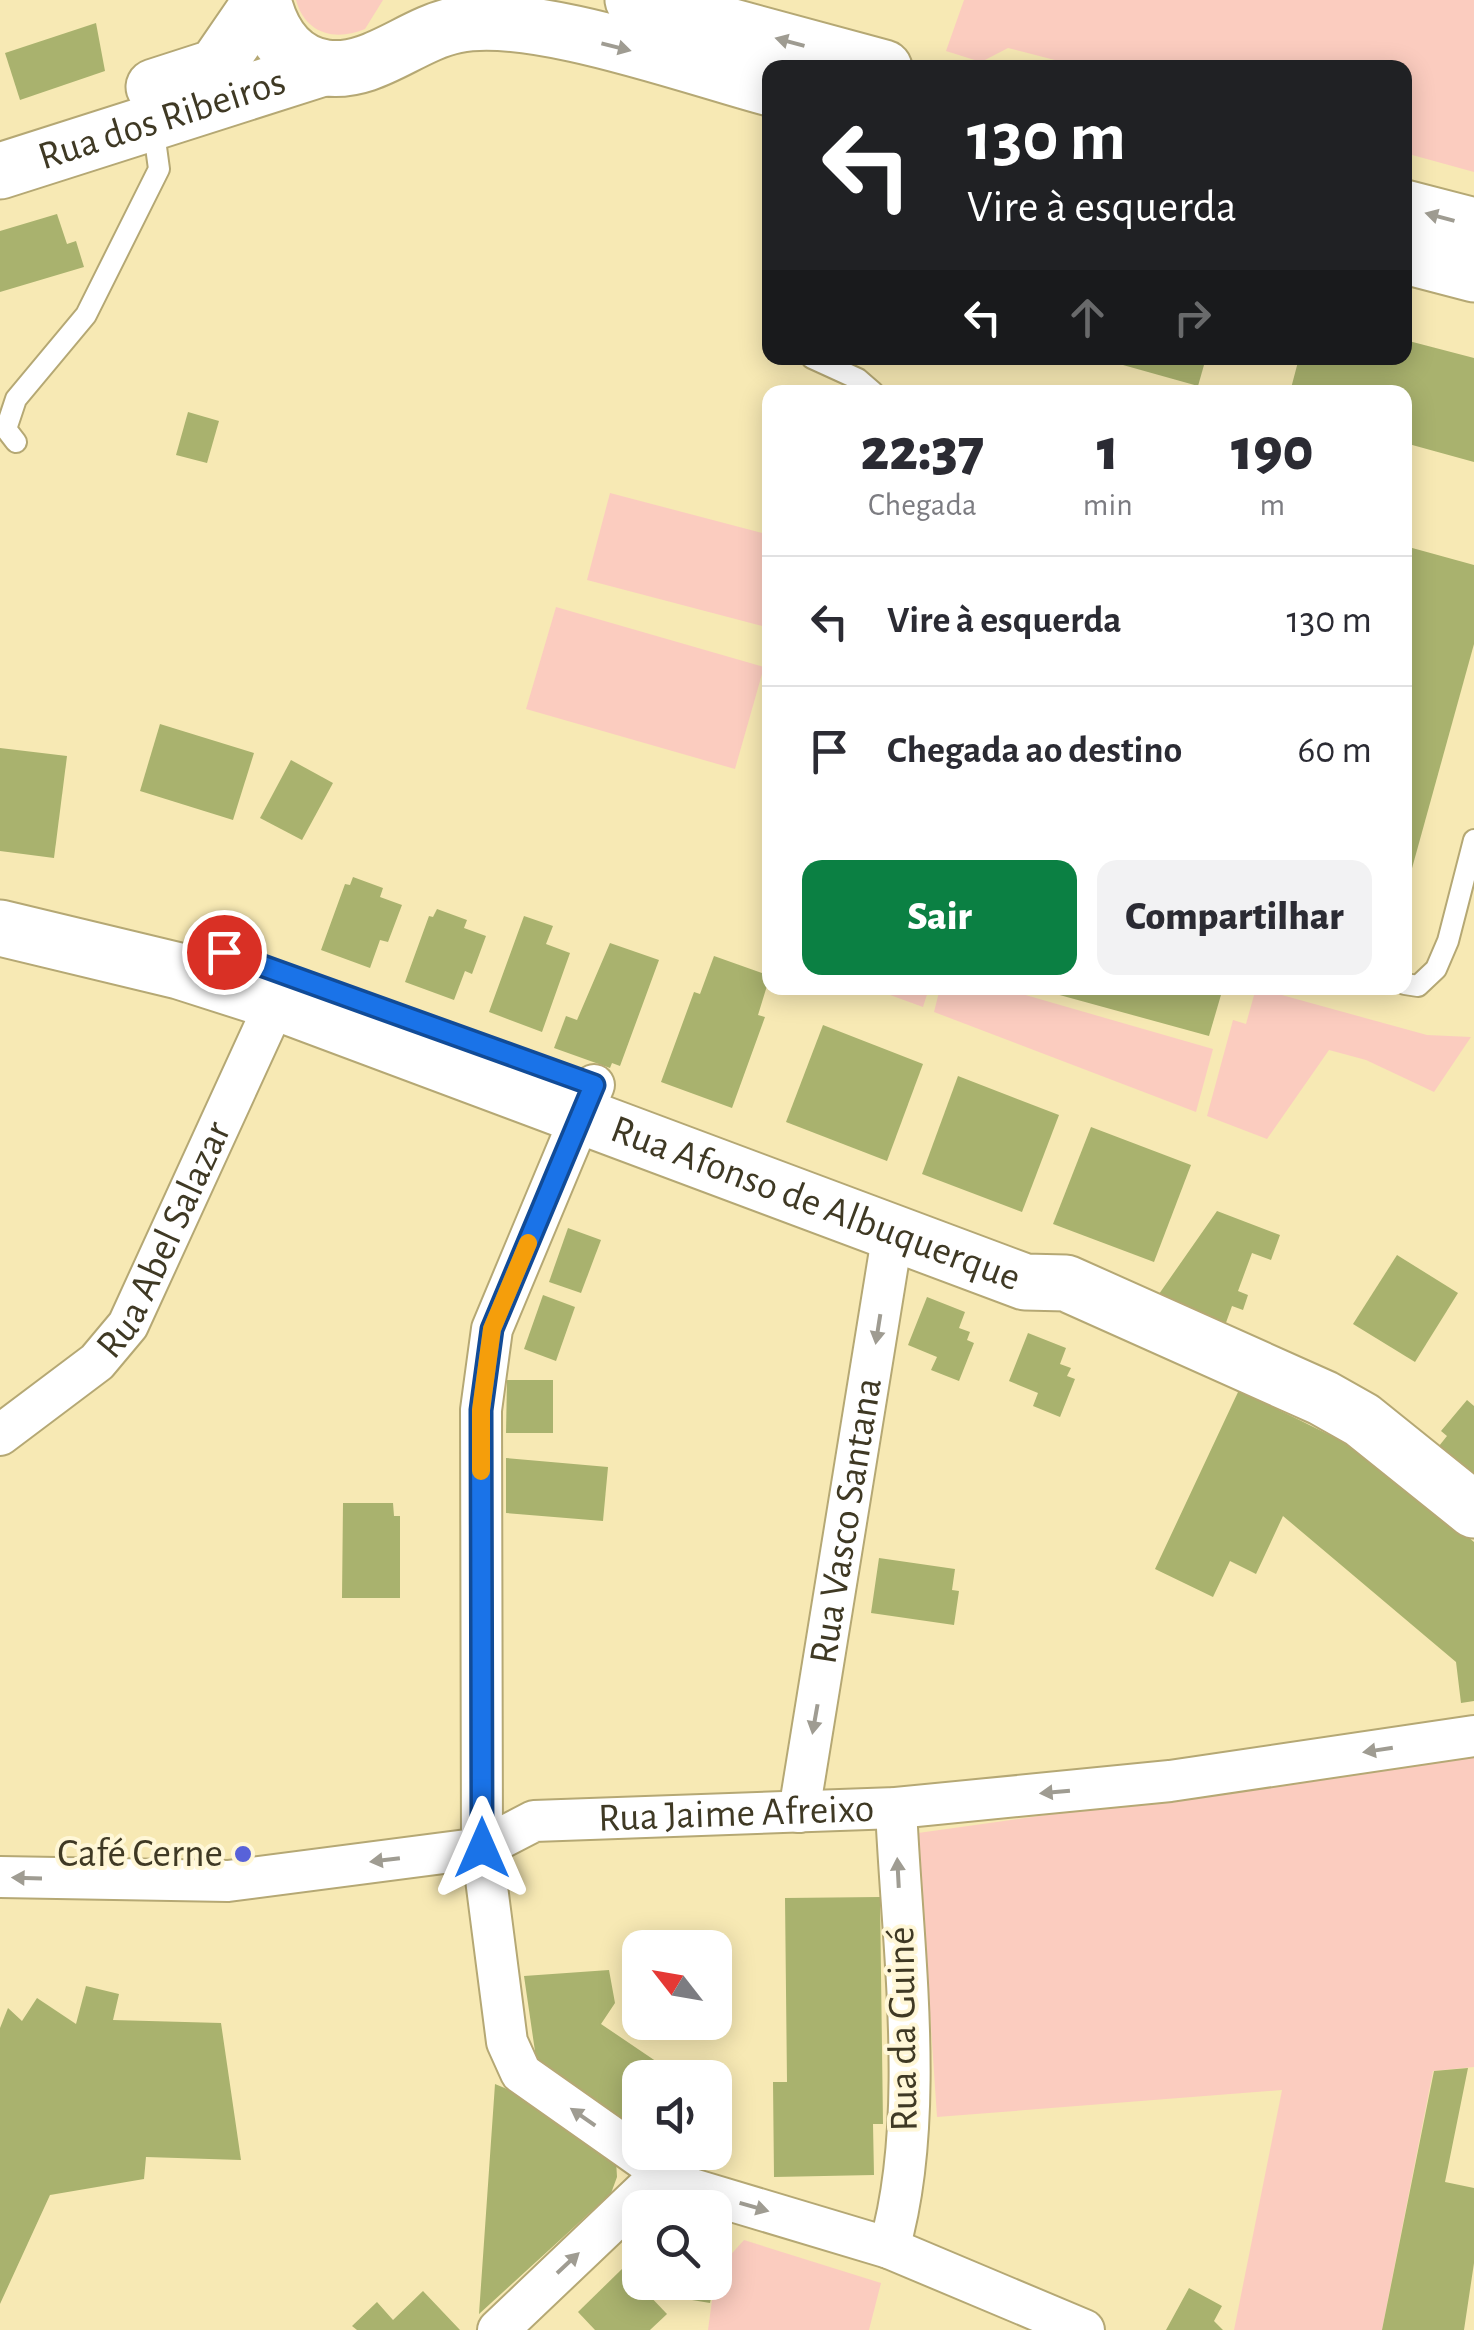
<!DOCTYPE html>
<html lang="pt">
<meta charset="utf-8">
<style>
body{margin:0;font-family:"Alegreya Sans",sans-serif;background:#f2f2f3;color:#2b2b33;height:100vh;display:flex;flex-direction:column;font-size:38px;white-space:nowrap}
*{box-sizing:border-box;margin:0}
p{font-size:32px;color:#7c7c81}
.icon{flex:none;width:55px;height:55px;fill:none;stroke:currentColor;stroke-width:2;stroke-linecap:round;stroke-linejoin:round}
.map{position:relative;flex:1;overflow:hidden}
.details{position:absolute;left:762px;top:385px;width:650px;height:610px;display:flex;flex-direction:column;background:#fff;border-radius:20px;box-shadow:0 5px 25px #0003}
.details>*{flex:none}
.top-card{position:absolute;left:762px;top:60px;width:650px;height:305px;border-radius:20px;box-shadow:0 5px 25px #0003;background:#202124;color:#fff;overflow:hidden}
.needle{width:65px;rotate:301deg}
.tools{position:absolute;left:622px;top:1930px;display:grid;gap:20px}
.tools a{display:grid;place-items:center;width:110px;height:110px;border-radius:20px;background:#fff;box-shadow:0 5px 25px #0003;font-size:50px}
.pin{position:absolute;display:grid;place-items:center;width:85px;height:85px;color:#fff;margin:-42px;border:5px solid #fff;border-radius:50%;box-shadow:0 2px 10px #0007}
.me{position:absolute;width:110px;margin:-55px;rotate:0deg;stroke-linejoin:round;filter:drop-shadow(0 0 8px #0008)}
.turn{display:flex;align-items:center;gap:35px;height:210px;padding:0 40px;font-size:45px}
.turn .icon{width:130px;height:130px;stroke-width:2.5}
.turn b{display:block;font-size:70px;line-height:85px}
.lanes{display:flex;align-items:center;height:95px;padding:0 40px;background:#0003;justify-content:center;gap:50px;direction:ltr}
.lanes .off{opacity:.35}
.eta{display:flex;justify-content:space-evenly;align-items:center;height:170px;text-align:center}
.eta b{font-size:60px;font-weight:800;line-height:70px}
.button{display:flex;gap:20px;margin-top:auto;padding:20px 40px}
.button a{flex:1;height:115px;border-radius:20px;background:#0b8043;color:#fff;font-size:40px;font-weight:800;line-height:115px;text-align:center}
.button a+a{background:#f2f2f3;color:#2b2b33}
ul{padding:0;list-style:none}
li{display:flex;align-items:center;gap:30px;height:130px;padding:0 40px;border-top:2px solid #e1e1e2}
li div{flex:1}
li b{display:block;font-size:38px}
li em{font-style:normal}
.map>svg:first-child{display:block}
</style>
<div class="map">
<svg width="1474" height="2330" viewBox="0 0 1474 2330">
<rect width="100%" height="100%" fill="#f7e9b4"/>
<g fill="#fbccbf">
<path d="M296 0H383L365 29C334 42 305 33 296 0Z"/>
<path d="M964 0H1474V172L1405 153V68L1082 67 1008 48 981 62 946 51Z"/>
<path d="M610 493 770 535V628L587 580Z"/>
<path d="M556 607 764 667 735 769 526 709Z"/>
<path d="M871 988H929L923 1007Z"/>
<path d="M940 988H1001L1213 1049 1196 1112 934 1012Z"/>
<path d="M1256 988 1427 1035 1471 1037 1434 1092 1366 1060 1329 1050 1267 1139 1207 1116 1233 1020 1246 1024Z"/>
<path d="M1474 1755V2067L1433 2071 1382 2330H1234L1282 2090 937 2117 918 1833Z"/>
<path d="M744 2240 881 2283 869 2330H708L716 2271Z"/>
</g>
<g fill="#a9b26e">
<path d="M96 23 105 71 20 100 5 53Z"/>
<path d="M57 214 67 244 76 241 84 267 0 292V231Z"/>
<path d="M1405 340 1474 358V462L1405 443V392H1290L1299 358H1405Z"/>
<path d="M1098 358H1206L1198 386Z"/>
<path d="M188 412 219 421 207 463 176 455Z"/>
<path d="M1405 546 1474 565V644L1406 890Z"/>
<path d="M160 724 254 753 233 820 140 791Z"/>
<path d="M0 748 67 756 54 858 0 851Z"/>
<path d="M291 760 333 783 302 840 260 818Z"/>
<path d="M353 877 383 888 380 897 402 905 388 942 380 940 370 968 321 950 345 884 350 885Z"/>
<path d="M437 909 467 920 464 928 486 936 472 974 465 971 454 1000 405 982 429 916 433 917Z"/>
<path d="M524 916 553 926 546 944 570 953 542 1032 489 1012Z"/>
<path d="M610 943 659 960 620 1066 612 1063 610 1068 554 1048 566 1016 577 1020Z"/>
<path d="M714 956 770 976 758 1015 765 1017 732 1108 661 1082 694 992 700 994Z"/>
<path d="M1034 988H1223L1209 1036Z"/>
<path d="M823 1025 923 1064 887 1161 786 1122Z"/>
<path d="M958 1076 1059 1115 1022 1212 922 1174Z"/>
<path d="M1091 1127 1191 1165 1154 1262 1053 1224Z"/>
<path d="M1217 1211 1280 1235 1271 1260 1252 1253 1238 1291 1248 1295 1243 1310 1232 1306 1223 1331 1152 1304Z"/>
<path d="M568 1228 601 1240 581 1293 549 1282Z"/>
<path d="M1397 1255 1458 1293 1415 1362 1353 1324Z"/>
<path d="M543 1295 575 1307 556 1361 524 1349Z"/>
<path d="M927 1297 965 1312 959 1328 970 1332 967 1340 974 1343 959 1381 931 1370 937 1357 908 1345Z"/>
<path d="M1028 1333 1066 1348 1060 1364 1071 1368 1067 1376 1075 1379 1060 1417 1033 1406 1038 1393 1009 1381Z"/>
<path d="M507 1380H553V1433H506Z"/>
<path d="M1239 1390 1370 1455 1474 1542V1701L1461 1703 1456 1662 1283 1516 1256 1574 1230 1561 1213 1597 1155 1569Z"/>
<path d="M1467 1400 1474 1406V1476L1439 1446 1447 1436 1441 1431Z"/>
<path d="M506 1458 608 1467 603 1521 506 1513Z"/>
<path d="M343 1503H393L394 1516H400V1598H342Z"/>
<path d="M879 1558 955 1569 952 1590 959 1591 954 1625 871 1613Z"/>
<path d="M880 1897 883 2124H873L874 2175 774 2177 773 2082H787L785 1898Z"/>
<path d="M609 1970 615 2003 601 2024 666 2068 660 2078H640V2107L626 2128 551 2083 536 2058 524 1976Z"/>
<path d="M86 1986 119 1994 113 2020 221 2023 241 2160 146 2157 144 2179 50 2195 0 2304V2028L8 2008 22 2021 37 1998 76 2024Z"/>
<path d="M1468 2068 1445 2182 1474 2188V2263L1464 2330H1382L1434 2071Z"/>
<path d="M495 2084 533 2100 616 2160 617 2177 606 2207 595 2208 479 2314Z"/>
<path d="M715 2215 726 2217 717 2266H715Z"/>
<path d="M623 2268 667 2314 650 2330H595L578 2312Z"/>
<path d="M695 2282H714L710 2303 692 2300Z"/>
<path d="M1189 2288 1222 2306 1214 2321 1223 2330H1166Z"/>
<path d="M423 2291 460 2330H357L352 2326 377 2302 393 2320Z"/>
</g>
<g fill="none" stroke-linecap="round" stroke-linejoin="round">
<g stroke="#b5a874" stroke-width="24">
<g id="lane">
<path d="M812 358 858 379 873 392"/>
<path d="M16 442 6 429 16 399 86 315 159 169 153 125"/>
<path d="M1405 984 1418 986 1436 969 1448 941 1474 840"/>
</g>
</g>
<g stroke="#b5a874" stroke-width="44">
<g id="street">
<path d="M594 1085 492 1329 481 1410 482 1848 507 2042 521 2073 663 2173 692 2189 889 2248 1084 2330"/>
<path id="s1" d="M0 1435 97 1362 128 1325 276 1002"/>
<path id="s2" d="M799 1812 893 1232"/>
<path id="s3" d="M0 1877 228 1881 482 1848 534 1821 896 1808 1170 1781 1474 1736"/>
<path d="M889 2248C927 2117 902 1945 896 1808"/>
<path d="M498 2330 663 2173"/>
</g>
</g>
<g stroke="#b5a874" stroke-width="59">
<g id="secondary">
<path d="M263 0C271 33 290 63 326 68 373 74 411 34 456 25 532 9 691 67 770 88"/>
<path d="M633 0 884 68"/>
<path d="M154 87 216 67 262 0"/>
<path id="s4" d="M0 171 323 68"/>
<path d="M1405 208 1474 226"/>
<path d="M1405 256 1474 274"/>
<path id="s5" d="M0 928 179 971 276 1002 1025 1282 1066 1283 1323 1398 1362 1420 1474 1510"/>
</g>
</g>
<use href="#lane" stroke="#fff" stroke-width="20"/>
<use href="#street" stroke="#fff" stroke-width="40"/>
<use href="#secondary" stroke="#fff" stroke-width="55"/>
</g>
<defs><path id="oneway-solid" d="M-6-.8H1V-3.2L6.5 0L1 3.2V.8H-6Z" transform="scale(2.5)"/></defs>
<g fill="#9f9c92">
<use href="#oneway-solid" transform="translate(790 42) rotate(-165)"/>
<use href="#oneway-solid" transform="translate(616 47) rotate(14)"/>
<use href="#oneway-solid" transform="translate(1440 217) rotate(-165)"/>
<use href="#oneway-solid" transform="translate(878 1329) rotate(99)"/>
<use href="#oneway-solid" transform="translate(815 1719) rotate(100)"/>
<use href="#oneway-solid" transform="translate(1378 1750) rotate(171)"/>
<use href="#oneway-solid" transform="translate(1055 1792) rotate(175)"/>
<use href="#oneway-solid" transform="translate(385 1860) rotate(173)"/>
<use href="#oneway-solid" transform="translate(898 1873) rotate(-93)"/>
<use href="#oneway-solid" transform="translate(27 1878) rotate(-178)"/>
<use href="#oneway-solid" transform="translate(583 2117) rotate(-145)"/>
<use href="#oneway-solid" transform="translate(754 2207) rotate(16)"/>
<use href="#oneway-solid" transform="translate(568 2263) rotate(-43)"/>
</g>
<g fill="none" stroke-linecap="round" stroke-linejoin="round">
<g stroke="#114b97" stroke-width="25">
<path id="route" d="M224 952 594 1085 492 1329 481 1410 482 1848"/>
</g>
<use href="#route" stroke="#1a73e8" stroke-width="18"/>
<path stroke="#f59e0b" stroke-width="18" d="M481 1471V1410L492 1329 528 1243"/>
</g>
<circle fill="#5862d9" stroke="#fff7d7" stroke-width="4" cx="243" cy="1854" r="10"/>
<g text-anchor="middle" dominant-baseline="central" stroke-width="8" stroke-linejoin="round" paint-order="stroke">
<g font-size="40" fill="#3f3924" stroke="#fff7d7">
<text stroke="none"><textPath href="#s4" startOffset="170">Rua dos Ribeiros</textPath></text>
<text stroke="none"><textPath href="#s5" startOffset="862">Rua Afonso de Albuquerque</textPath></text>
<text stroke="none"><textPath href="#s1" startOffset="262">Rua Abel Salazar</textPath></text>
<text stroke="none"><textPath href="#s2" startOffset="295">Rua Vasco Santana</textPath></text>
<text stroke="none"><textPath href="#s3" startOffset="745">Rua Jaime Afreixo</textPath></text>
<text transform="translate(903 2029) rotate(-91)">Rua da Guiné</text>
</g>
<g font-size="40" fill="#3f3924" stroke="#fff7d7" text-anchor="end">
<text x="223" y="1854">Café Cerne</text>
</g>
</g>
</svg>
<div class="tools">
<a><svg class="needle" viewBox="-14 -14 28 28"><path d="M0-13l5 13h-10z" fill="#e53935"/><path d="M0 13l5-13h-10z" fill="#7c7c81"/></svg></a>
<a><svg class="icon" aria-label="sound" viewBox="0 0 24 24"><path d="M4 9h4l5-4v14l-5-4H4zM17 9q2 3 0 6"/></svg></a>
<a><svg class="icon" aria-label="search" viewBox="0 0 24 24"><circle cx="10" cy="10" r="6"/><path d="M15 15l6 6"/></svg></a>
</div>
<div class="pin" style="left:224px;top:952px;background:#d93025"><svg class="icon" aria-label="arrive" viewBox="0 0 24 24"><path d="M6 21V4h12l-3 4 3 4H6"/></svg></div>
<svg class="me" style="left:482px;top:1848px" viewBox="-20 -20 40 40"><path d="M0-17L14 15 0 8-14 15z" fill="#1a73e8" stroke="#fff" stroke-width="4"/></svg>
<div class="top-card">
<div class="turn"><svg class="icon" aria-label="left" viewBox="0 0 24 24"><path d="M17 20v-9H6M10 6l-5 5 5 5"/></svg><div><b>130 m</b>Vire à esquerda</div></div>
<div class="lanes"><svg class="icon" aria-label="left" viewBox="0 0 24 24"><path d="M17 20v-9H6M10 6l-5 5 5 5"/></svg><svg class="icon off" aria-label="ahead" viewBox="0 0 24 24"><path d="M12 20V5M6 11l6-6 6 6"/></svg><svg class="icon off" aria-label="right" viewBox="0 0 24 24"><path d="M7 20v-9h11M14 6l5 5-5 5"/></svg></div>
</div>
<section class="details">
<div class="eta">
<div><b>22:37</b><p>Chegada</p></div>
<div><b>1</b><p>min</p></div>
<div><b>190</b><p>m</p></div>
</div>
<ul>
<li><svg class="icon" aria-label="left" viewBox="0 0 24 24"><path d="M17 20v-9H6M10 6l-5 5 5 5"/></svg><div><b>Vire à esquerda</b></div><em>130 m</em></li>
<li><svg class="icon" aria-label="arrive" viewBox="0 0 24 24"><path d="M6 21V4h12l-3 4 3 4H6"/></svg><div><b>Chegada ao destino</b></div><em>60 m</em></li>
</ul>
<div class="button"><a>Sair</a><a>Compartilhar</a></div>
</section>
</div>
